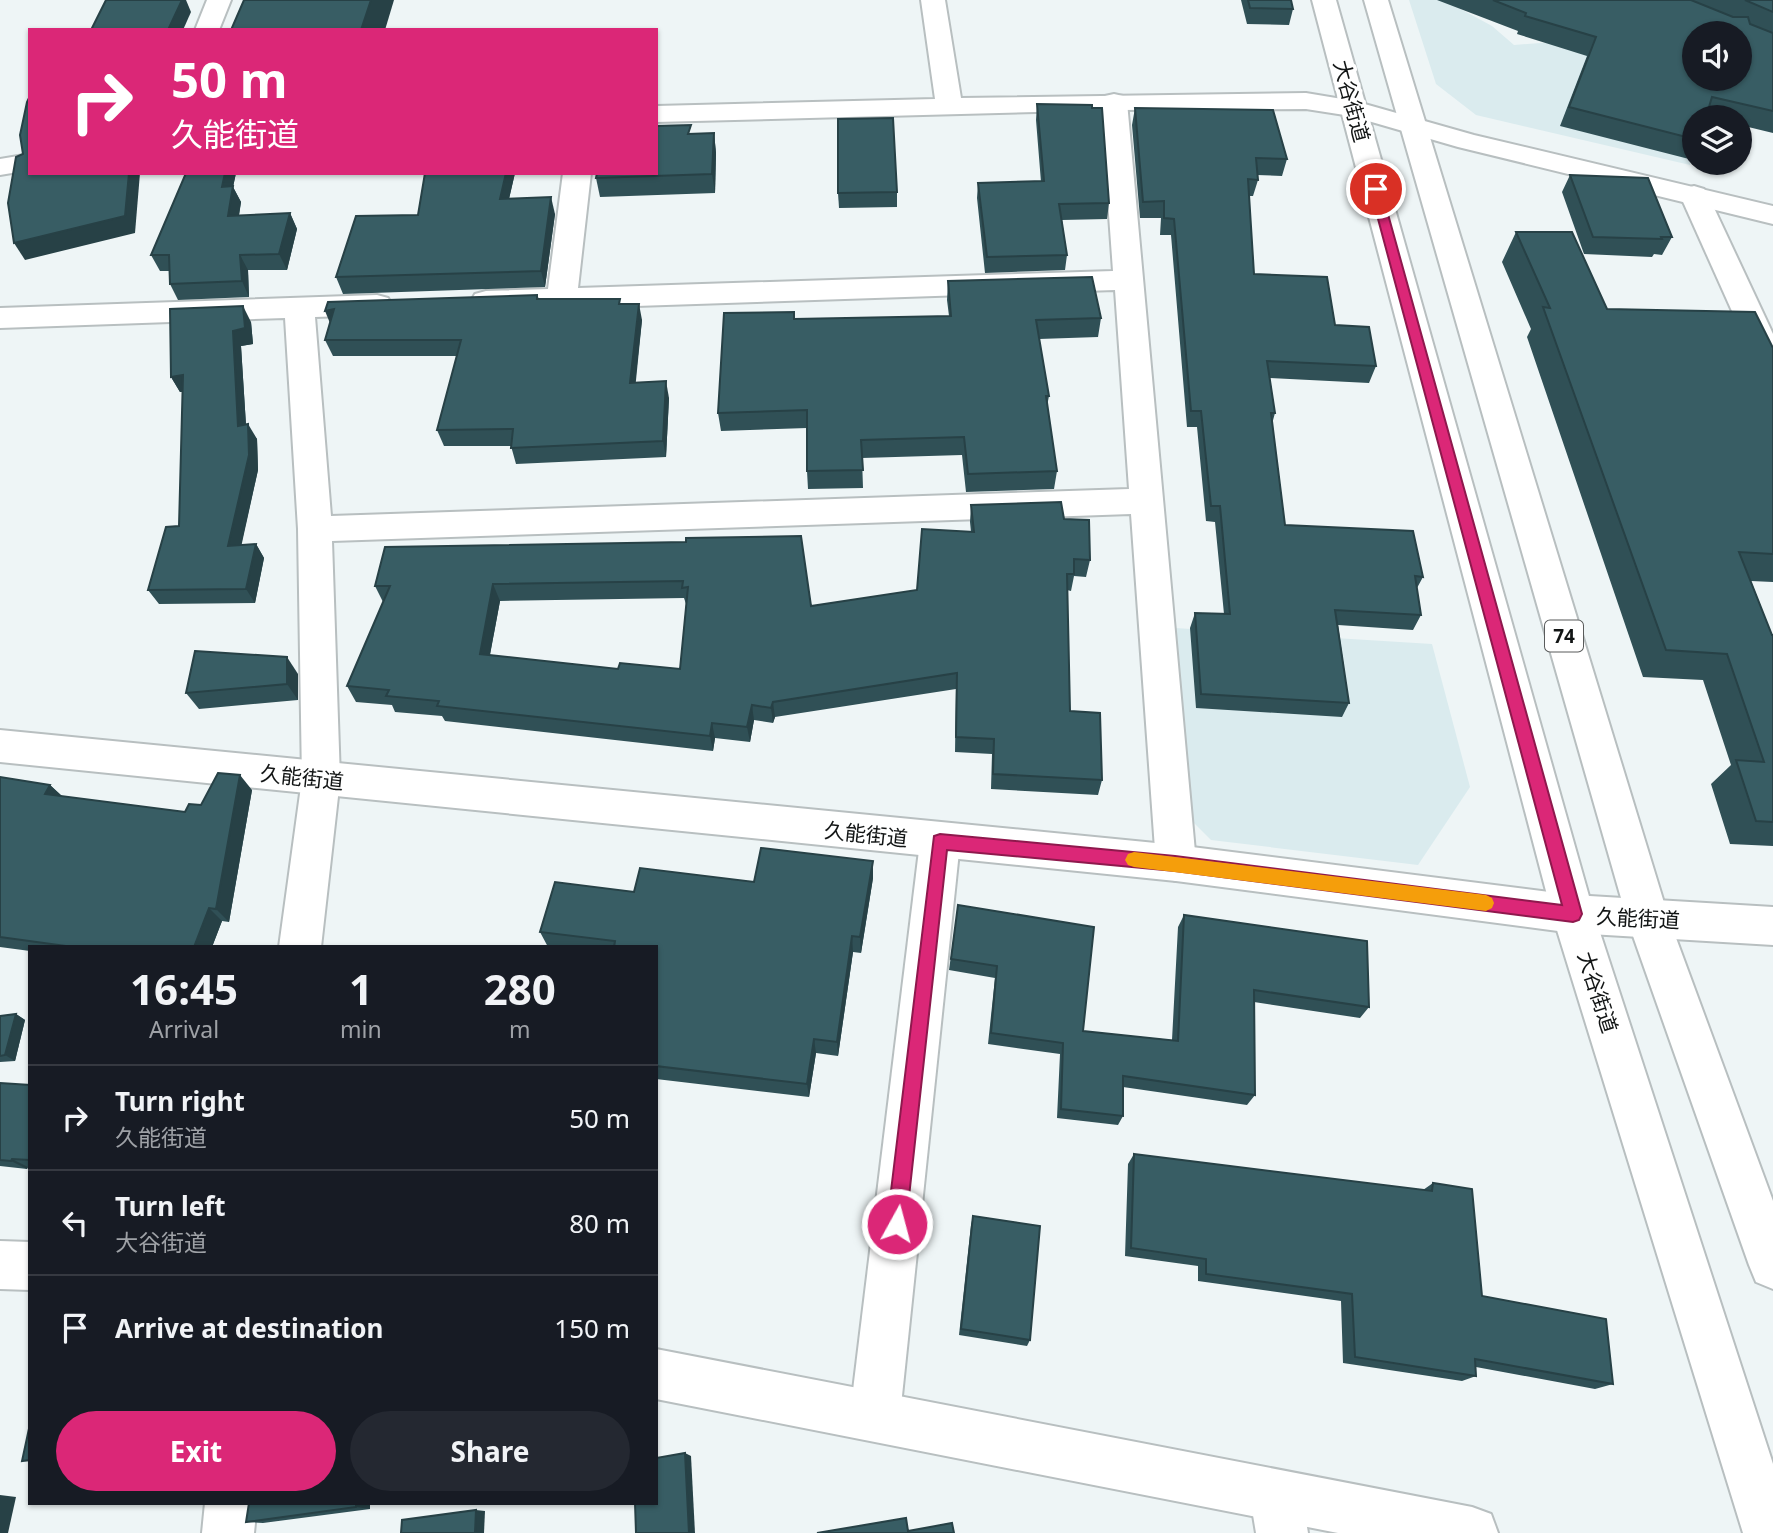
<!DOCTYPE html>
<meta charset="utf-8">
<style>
body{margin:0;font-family:"Noto Sans","Noto Sans JP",sans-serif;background:#242831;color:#f1f3f6;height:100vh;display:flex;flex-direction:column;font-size:26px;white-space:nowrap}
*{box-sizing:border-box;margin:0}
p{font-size:23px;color:#9ea1a6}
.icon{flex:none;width:38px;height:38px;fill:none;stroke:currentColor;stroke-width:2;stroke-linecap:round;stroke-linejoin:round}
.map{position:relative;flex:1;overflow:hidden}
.drawer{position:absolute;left:28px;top:945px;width:630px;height:560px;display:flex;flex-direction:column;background:#171b24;border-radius:0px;box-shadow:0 2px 5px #0004}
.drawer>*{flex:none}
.top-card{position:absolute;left:28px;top:28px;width:630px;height:147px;border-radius:0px;box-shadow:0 2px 5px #0004;background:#db2777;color:#fff;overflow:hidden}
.controls{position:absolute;left:1682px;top:21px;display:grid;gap:14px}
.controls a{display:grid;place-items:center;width:70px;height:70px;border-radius:50%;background:#171b24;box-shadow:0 2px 5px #0004;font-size:35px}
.pin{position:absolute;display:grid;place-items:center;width:60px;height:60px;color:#fff;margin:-30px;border:4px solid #fff;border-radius:50%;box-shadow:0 2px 7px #0007}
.me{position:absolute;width:77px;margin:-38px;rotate:7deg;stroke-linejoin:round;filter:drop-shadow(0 0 5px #0008)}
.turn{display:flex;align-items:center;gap:24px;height:147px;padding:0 28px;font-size:32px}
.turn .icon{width:91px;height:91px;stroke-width:2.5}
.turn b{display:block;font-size:49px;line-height:60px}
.eta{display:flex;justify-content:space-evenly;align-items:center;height:119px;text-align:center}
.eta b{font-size:42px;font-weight:700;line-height:49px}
.cta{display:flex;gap:14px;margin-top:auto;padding:14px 28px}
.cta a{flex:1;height:80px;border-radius:42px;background:#db2777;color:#fff;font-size:28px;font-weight:700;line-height:80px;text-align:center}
.cta a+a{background:#242831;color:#f1f3f6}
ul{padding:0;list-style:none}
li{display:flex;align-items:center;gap:21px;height:105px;padding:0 28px;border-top:2px solid #363941}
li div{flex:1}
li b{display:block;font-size:26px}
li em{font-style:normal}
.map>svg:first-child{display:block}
</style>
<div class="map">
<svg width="1773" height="1533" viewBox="0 0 1773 1533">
<rect width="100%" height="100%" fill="#eef5f6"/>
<g fill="#daebee">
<path d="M1409 0H1444L1492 26 1514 45 1554 42 1694 79V152L1690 165 1476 115 1436 84Z"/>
<path d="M1175 628 1432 644 1470 787 1418 865 1211 840 1190 819Z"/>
</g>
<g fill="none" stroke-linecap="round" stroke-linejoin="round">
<g stroke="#b8bfc0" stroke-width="4">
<g id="minor">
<path d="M1114 94 1123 96 1127 102 1196 863 1190 876 1176 881 1162 876 1156 863 1131 514 332 541 340 779 321 947H279L302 779 298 529 285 318 0 328V308L377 295 388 298 392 305 388 312 377 315 315 317 331 516 1129 489 1115 290 486 311 475 308 471 301 475 294 486 291 548 289 563 173H591L578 288 1113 271 1101 102 1105 96Z"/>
<path d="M1694 186 1704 189 1708 195 1773 334V378L1762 375 1757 367 1680 195 1684 189Z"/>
<path d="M940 824 954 830 960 842 900 1415 893 1433 875 1440 857 1433 850 1415 920 842 926 830Z"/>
<path d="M1276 1471 1294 1479 1302 1497 1308 1533H1256L1250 1497 1258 1479Z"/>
<path d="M205 1503H257L254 1533H202Z"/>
</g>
</g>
<g stroke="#b8bfc0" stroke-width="4">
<g id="tertiary">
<path d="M207 0H231L219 30H195Z"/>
<path d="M921 0H945L961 98 1306 93 1354 101 1474 135 1773 206V224L1458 147 1351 116 1306 109 1114 110 656 122V106L935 99Z"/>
<path d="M30 154V170L0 175V159Z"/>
<path d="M0 730 1176 845 1573 895 1773 907V945L1573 933 1176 881 0 762Z"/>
<path d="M0 1241 30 1242V1290L0 1289Z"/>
<path d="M656 1349 1472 1507 1491 1514 1498 1533H1338L656 1399Z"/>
</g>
</g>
<g stroke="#b8bfc0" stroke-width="4">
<g id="primary">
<path d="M1312 0H1336L1594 914 1773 1464V1533H1743L1552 914Z"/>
<path d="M1364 0H1388L1669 919 1773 1201V1289L1756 1282 1749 1265 1627 919Z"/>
</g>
</g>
<use href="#minor" fill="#fff" fill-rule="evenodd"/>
<use href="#tertiary" fill="#fff" fill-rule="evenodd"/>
<use href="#primary" fill="#fff" fill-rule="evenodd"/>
</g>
<g fill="#305056" fill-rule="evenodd">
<path d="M1241 0H1291L1293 9 1289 25 1247 24Z"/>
<path d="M1437 0H1691L1705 6 1692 0H1773V133L1740 125V117H1694V150L1689 159 1560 126 1587 56 1517 34 1518 31Z"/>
<path d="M1037 104 1109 203 1107 219 1062 220 1067 255 1065 270 985 273 977 198 978 183 1041 182 1036 120Z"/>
<path d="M1135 108 1287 159 1282 176 1257 175 1258 180 1253 196H1249L1254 274 1335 325 1376 366 1369 383 1270 378 1275 413 1272 424 1285 525 1423 577 1417 588 1421 615 1413 630 1338 625 1349 703 1342 717 1196 708 1190 628 1195 613 1224 614 1215 522 1206 521 1197 427H1187L1171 235H1160L1161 218H1140L1132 125Z"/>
<path d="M714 133 716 153 715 193 600 197 596 178 692 134Z"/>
<path d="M186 173H236L233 187 241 202 239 216 290 213 297 229 287 270H248L249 297 178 300 170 284 169 271H160L151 255Z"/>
<path d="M425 173H515L509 199 555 214 545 287 343 294 336 277 418 215Z"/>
<path d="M1570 175 1672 237 1662 255 1654 254 1652 257 1584 254 1562 192Z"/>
<path d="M897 192V207L839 208 838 193Z"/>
<path d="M1516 232 1607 309 1773 348V582L1751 581 1772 635H1773V846L1730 844 1711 784 1731 765 1703 680 1643 677 1527 337 1531 329 1502 262Z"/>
<path d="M948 281 1101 318 1098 337 1039 339 1049 396 1047 406 1057 471 1054 489 966 492 962 455 862 458 863 488 808 489 807 471V428L721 431 718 413 794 312V319L949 316 947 300Z"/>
<path d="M537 295 539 299 621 304 642 320 635 383 669 398 666 457 516 464 511 446H444L437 430 457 356H333L325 340Z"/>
<path d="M251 322 253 344 241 346 246 425 257 439 258 470 241 545 256 544 264 558 255 603 159 604 148 590 179 526 183 392H180L171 377Z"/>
<path d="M971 505 1064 519 1090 560 1086 577 1074 576 1071 591 1067 590 1070 711 1102 780 1098 795 991 789 992 754 955 752 956 689 775 717 773 723 754 720 750 742 715 738 713 751 445 721 442 716 395 712 392 705 356 702 347 686 383 602 375 586 686 542 811 606 917 590 971 532 970 522ZM684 598 686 604 680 669H618L490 655 500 601Z"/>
<path d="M298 674V700L199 709 186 693Z"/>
<path d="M0 777 50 785 62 796 185 812 201 805 252 790 229 922 222 921 212 947H30V951L0 947Z"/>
<path d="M873 861V878L861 953 853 952 838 1056 816 1053 809 1097 656 1079V947H548L540 932 634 892 754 882Z"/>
<path d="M958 905 1083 1031 1172 1040 1178 927 1184 915 1369 1007 1360 1018 1254 1002 1255 1095 1247 1105 1123 1087V1116L1118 1125 1057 1118 1060 1054 988 1044 995 978 949 970Z"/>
<path d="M16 1014 25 1020 15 1061 0 1062V1016Z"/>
<path d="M0 1083 30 1085V1167H28L27 1169 0 1166Z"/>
<path d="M1134 1154 1423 1190 1433 1183 1482 1296 1613 1384 1595 1389 1476 1367V1376L1462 1381 1343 1363 1341 1301 1198 1281V1266L1125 1256 1128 1164Z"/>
<path d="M973 1216 1030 1340 1027 1346 959 1335 971 1225Z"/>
<path d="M370 1503V1509L263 1523 246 1522Z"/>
</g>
<g fill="#274146">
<path d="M182 0H186L191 12 183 30H168Z"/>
<path d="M371 0H394L385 30H361Z"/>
<path d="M714 133 716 153 715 193 712 174Z"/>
<path d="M129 173H140L135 233 25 260 14 243Z"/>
<path d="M225 173H236L233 187 241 202 236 232 228 216 222 187Z"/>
<path d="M506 173H515L505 216 500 199Z"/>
<path d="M551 197 555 214 545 287 541 271Z"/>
<path d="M290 213 297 229 287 270 279 254Z"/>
<path d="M240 255 248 270 249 297 242 281Z"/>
<path d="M639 304 642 320 634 400 630 383Z"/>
<path d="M243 306 251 322 253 344 241 346 247 441 238 426 233 331Z"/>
<path d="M334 309 332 328 325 311Z"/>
<path d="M183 375 192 390 180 392 171 377Z"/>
<path d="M666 381 669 398 666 457 663 441Z"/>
<path d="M248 424 257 439 258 470 238 561 228 546Z"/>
<path d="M256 544 264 558 255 603 246 589Z"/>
<path d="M493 584 500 601 487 670 480 654Z"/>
<path d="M287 657 298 674V700L287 684Z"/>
<path d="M773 702 775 717 773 723 771 708Z"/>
<path d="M752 705 754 720 750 742 747 727Z"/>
<path d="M712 723 715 738 713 751 710 736Z"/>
<path d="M240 775 252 790 229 922 216 909Z"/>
<path d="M50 785 66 800 45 794Z"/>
<path d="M873 861V878L861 953 860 937Z"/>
<path d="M209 908 222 921 212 947H194Z"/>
<path d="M852 936 853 952 838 1056 837 1042Z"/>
<path d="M16 1014 25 1020 15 1061 5 1055Z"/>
<path d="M814 1039 816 1053 809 1097 807 1084Z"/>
<path d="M12 1159 28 1167 27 1169 11 1161Z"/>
<path d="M685 1453 691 1456 695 1533H689Z"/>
<path d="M0 1495 16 1497 8 1533H0Z"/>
<path d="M356 1503H370V1509L356 1507Z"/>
<path d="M476 1510 485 1511 484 1533H475Z"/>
</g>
<g fill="#385d64" stroke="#274146" stroke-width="2" fill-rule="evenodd">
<path d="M106 0H182L168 30H91Z"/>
<path d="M244 0H371L361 30H231Z"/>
<path d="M1248 0H1291L1293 9 1250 8Z"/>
<path d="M1493 0H1691L1733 17H1748L1750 24 1773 33V111L1712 97 1706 117H1694V139L1569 107 1596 37 1525 16 1526 13ZM1694 33H1740V79H1694Z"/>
<path d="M1745 0H1773V12Z"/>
<path d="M30 96V173H129L125 216 14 243 8 203 16 157 23 154 20 135 27 102Z"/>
<path d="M1037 104 1092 105V108H1102L1109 203 1059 204 1067 255 987 257 978 183 1044 181Z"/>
<path d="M1135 108 1273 110 1287 159 1256 158 1258 180 1248 179 1254 274 1327 277 1335 325 1369 327 1376 366 1267 361 1275 413H1271L1285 525 1413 531 1423 577 1415 576 1421 615 1335 610 1349 703 1201 694 1195 613 1230 614 1220 506H1211L1201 411H1191L1174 219 1164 218V201L1143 202Z"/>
<path d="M893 118 897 192 838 193V119Z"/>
<path d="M691 125 688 134 714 133 712 174 596 178 597 173H656V126Z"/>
<path d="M186 173H225L222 187 233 186 228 216 290 213 279 254 240 255 242 281 170 284 169 255H151Z"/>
<path d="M425 173H506L500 199 551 197 541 271 336 277 356 216 418 215Z"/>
<path d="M1570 175 1648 178 1672 237H1661L1662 239 1593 237Z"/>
<path d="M1516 232H1572L1607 309 1755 312 1773 348V554L1739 552 1772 635H1773V822L1756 821 1736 760 1764 762 1727 654 1666 650 1543 307 1550 308Z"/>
<path d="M1092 277 1101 318 1036 320 1049 396H1046L1057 471 968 474 964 437 861 440 863 470 807 471V410L718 413 724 313 794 312V319L951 316 948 281Z"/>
<path d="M537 295V299H620L619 304H639L630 383 666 381 663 441 511 448 513 429 437 430 461 340H325L334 309 325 311 328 302Z"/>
<path d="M243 306 245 328 233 331 238 426 248 424 249 455 228 546 256 544 246 589 148 590 166 527 179 526 183 375 171 377 170 309Z"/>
<path d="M1061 502 1064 519 1089 520 1090 560 1074 559V574H1067L1070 711 1100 713 1102 780 993 774 994 739 956 737 957 673 773 702 771 708 752 705 747 727 712 723 710 736 437 706 439 701 386 696 389 690 347 686 390 586H375L385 547 686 542V538L801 536 811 606 917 590 922 529 974 532 971 505ZM683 581 682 588 688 587 680 669 620 663 618 669 480 654 493 584Z"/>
<path d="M195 651 287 657V684L186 693Z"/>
<path d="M218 773 240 775 216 909 209 908 194 947H73L0 937V777L50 785 45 794 185 812 189 804 201 805Z"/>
<path d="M761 848 873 861 860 937 852 936 837 1042 814 1039 807 1084 656 1066V947H614L615 941 540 932 555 882 634 892 640 868 754 882Z"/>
<path d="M958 905 1094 927 1083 1031 1178 1041 1184 915 1367 941 1369 1007 1254 990 1255 1095 1123 1076V1116L1061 1109 1063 1043 991 1033 997 966 951 959Z"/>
<path d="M16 1014 5 1055 0 1056V1016Z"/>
<path d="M0 1083 30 1085V1160L12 1159 11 1161 0 1160Z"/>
<path d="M1134 1154 1432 1191 1433 1183 1472 1189 1482 1296 1606 1319 1613 1384 1475 1359 1476 1376 1355 1357 1352 1294 1206 1274V1259L1131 1248Z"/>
<path d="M973 1216 1040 1226 1030 1340 961 1329Z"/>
<path d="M30 1424V1460L22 1461Z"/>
<path d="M685 1453 689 1533H636L635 1503H656V1458Z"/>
<path d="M249 1503H356V1507L246 1522Z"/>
<path d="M476 1510 475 1533H401L402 1520Z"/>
<path d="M906 1518 908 1531 952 1523 954 1533H817Z"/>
</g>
<path fill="#db2777" stroke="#8e194d" stroke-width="2" d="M1376 186 1381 189 1582 914 1579 920 1573 922 1175 871 947 850 906 1224 904 1231 897 1234 890 1231 887 1224 934 836 940 834 1175 856 1562 905 1370 189Z"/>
<path fill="#f59e0b" d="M1134 852 1486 895 1492 898 1494 903 1492 908 1486 911 1134 867 1128 865 1125 860 1128 854Z"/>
<g text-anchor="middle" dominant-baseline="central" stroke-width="7" stroke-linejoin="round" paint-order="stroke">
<rect fill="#fff" stroke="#595b5b" stroke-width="2" x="1545" y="620.5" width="38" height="31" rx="5"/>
<g font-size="19" font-weight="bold" fill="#121515">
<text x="1564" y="636">74</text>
</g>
<g font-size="21" fill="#121515" stroke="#fff">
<text transform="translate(1352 101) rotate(75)">大谷街道</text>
<text transform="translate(302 777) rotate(6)">久能街道</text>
<text transform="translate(866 834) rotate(6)">久能街道</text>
<text transform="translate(1638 918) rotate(3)">久能街道</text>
<text transform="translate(1598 992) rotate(72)">大谷街道</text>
</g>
</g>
</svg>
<div class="controls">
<a><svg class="icon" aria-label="sound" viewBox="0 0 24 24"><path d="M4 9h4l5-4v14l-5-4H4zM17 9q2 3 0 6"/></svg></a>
<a><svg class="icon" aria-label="layers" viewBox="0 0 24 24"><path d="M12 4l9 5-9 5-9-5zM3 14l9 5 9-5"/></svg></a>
</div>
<div class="pin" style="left:1376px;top:189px;background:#d93025"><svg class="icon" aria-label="arrive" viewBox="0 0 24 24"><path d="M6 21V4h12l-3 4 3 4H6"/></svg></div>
<svg class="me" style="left:897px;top:1224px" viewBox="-20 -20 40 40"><circle r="17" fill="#db2777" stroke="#fff" stroke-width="3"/><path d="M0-11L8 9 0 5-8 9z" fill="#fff"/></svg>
<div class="top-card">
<div class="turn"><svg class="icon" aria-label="right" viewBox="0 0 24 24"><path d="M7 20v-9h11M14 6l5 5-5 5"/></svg><div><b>50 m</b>久能街道</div></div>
</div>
<section class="drawer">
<div class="eta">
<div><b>16:45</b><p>Arrival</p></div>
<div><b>1</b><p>min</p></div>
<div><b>280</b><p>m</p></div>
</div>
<ul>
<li><svg class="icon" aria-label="right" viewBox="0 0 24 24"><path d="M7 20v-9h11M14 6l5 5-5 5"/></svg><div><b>Turn right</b><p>久能街道</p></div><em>50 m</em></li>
<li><svg class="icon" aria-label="left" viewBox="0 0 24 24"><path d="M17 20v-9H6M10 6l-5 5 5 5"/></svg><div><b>Turn left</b><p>大谷街道</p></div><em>80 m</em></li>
<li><svg class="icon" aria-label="arrive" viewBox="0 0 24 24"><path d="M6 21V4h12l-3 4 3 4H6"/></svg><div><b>Arrive at destination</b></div><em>150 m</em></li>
</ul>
<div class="cta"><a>Exit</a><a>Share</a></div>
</section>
</div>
